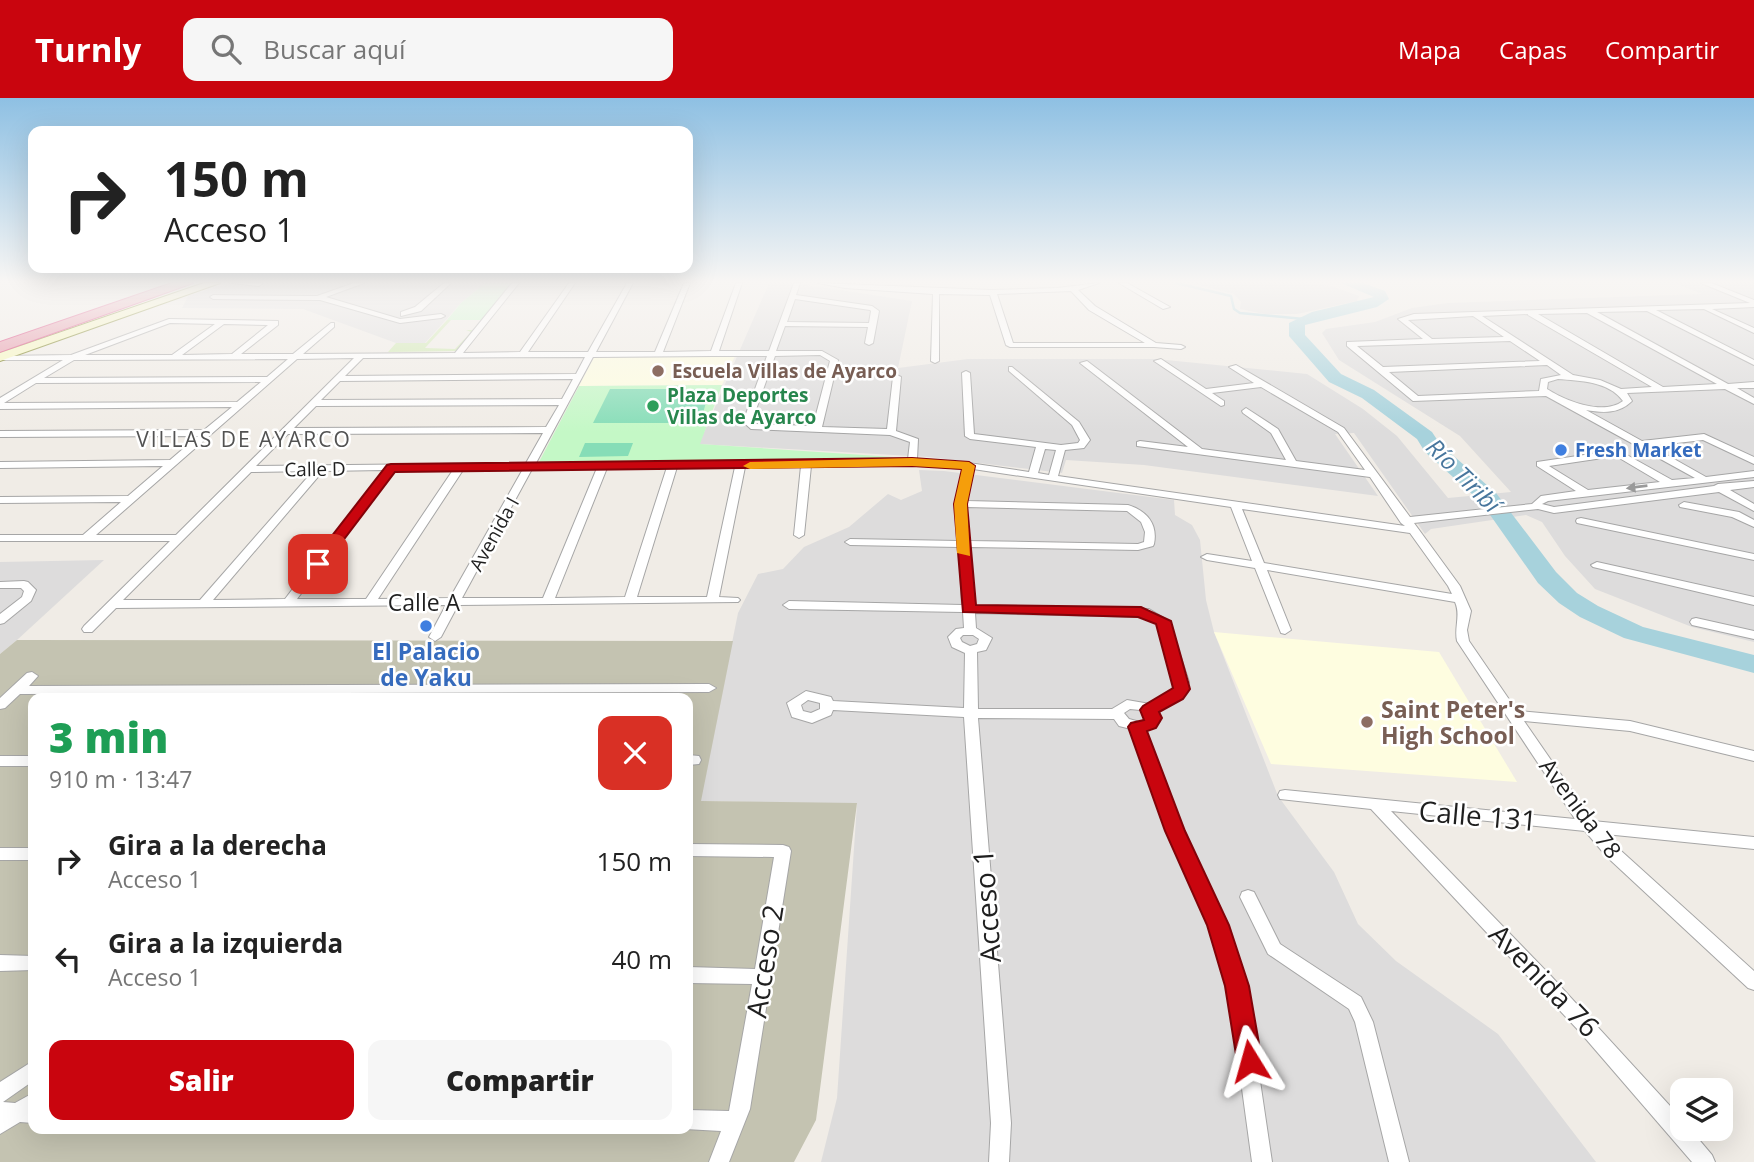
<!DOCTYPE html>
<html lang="es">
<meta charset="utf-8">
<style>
body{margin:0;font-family:"Open Sans",sans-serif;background:#f6f6f6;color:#222;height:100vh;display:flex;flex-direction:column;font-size:26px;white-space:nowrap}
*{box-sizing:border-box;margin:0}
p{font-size:23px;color:#767676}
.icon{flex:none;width:38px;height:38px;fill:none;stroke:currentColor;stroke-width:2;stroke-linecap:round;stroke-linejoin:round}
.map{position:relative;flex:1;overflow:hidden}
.panel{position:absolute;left:28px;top:595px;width:665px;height:441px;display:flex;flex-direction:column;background:#fff;border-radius:14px;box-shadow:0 7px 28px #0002}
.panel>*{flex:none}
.guide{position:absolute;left:28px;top:28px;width:665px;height:147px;border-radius:14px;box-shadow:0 7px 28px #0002;background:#fff;color:#222;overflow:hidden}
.controls{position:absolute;left:1670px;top:980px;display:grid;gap:14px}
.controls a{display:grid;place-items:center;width:63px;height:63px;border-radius:14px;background:#fff;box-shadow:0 7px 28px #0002;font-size:35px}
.pin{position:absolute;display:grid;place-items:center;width:60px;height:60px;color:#fff;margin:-30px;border-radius:14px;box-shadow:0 4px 10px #0006}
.me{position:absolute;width:77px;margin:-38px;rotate:352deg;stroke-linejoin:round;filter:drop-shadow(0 0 5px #0008)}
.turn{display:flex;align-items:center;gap:24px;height:147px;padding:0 21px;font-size:32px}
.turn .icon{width:91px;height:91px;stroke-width:2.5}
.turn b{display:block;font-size:49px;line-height:60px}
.round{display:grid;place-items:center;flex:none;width:74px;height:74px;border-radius:14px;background:#f6f6f6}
.overview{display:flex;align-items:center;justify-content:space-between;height:119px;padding:0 21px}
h1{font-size:42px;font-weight:800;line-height:52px;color:#1e9e55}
.primary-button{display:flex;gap:14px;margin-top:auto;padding:14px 21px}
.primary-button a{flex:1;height:80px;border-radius:14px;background:#c9050e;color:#fff;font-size:28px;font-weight:800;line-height:80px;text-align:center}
.primary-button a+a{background:#f6f6f6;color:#222}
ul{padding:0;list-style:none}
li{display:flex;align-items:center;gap:21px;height:98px;padding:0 21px}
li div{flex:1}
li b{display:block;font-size:26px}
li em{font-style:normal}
header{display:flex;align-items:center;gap:42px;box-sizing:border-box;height:98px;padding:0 35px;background:#c9050e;color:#fff}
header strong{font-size:33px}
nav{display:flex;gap:38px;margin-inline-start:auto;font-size:24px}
.search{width:490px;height:63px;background:#f6f6f6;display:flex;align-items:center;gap:18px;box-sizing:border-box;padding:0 24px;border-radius:14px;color:#767676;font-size:26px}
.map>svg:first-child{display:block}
</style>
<header>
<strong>Turnly</strong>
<div class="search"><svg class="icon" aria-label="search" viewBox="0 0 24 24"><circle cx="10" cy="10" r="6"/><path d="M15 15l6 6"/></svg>Buscar aquí</div>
<nav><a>Mapa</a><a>Capas</a><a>Compartir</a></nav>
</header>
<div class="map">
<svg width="1754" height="1064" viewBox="0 0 1754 1064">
<rect width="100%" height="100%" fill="#f0ece6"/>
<g fill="#dddcdc">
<path d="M230 185H485L461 205 425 245H396L303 211 182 210 188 198Z"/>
<path d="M769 185H794L912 203 898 270 968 261H1156L1307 276 1363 311 1397 338 1448 400 1511 394 1460 338 1339 262 1322 235 1326 231 1375 224 1412 210 1448 205 1702 196 1675 185H1754V544L1692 529 1595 491 1565 458 1542 424 1526 417 1431 431 1425 436 1354 335 1335 336 1378 398 1144 367 1066 362 1062 375 929 359 699 346Z"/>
<path d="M1191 185H1303L1332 188 1359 198 1357 203 1297 216H1265L1240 211 1241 204 1234 196Z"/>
<path d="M919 372 944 373 1174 402 1175 417 1192 427 1200 442 1206 502 1214 534 1278 698 1334 774 1358 826 1396 863 1498 936 1596 1064H821L837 1000 857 706 700 703 738 515 758 476 783 471 804 449 849 429 888 396 901 402 922 393Z"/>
<path d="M104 462 17 542 0 556V464Z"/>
</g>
<g fill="#fefde0">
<path d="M595 258H735L722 287 579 288Z"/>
<path d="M1214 534 1439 554 1517 684 1271 666Z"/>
</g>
<path fill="#c4c3b1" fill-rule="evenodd" d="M17 542 733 543 701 703 857 705 816 1022 794 1064H0V556ZM33 600H688V1031H33Z"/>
<path fill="#cde8ad" d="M447 222H451L425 250 455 251 471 234 466 232H473L484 222 457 253 388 254 396 245H426Z"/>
<g fill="#c4f8c6">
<path d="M485 185H514L484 222H447L461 205Z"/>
<path d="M722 287 700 346 893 359 881 363 539 364 579 288Z"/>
</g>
<g fill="#86ddb7">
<path d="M610 291H710L700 325H593Z"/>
<path d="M585 345H633L628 358 579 359Z"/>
</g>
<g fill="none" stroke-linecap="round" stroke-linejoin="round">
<path stroke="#a7d2dc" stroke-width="2.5" d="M1176 185 1231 198 1234 211 1240 215 1304 221"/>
<path fill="#a7d2dc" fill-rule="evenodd" d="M1341 185H1363L1385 193 1389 201 1377 209 1305 227V237L1341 276 1374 292 1432 334 1440 346 1496 395 1556 474 1577 495 1598 508 1643 529 1754 557V575L1624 540 1580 519 1559 505 1538 485 1481 404 1425 354 1417 341 1362 300 1329 284 1289 238V225L1312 214 1374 199Z"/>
<g stroke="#a6a6a6" stroke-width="2">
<g id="street">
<path d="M232 185H262V186L259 188Z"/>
<path d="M354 185H364L326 199 400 221 441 216 445 218 441 220 400 225 320 202 213 201 210 199 213 197 317 198Z"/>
<path d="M444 185H451L421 213 401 218V214L415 209Z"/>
<path d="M512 185H519L463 255 520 254 569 185H575L528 254H588L627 185H633L596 254H655L684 185H690L663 254 711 253 736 185H742L719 253H769L794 185H800L796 197 872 208 879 213 873 245 869 247 865 245 868 229 785 228 776 253H822L838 262 822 329 887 331 893 279 897 277 901 279 896 333 918 341 917 361 969 365 1029 374 1036 349 970 341 965 338 962 275 966 273 970 275 974 336 1061 347 1078 345 1080 342 1072 327 1009 273V269H1012L1079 324 1090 342 1084 350 1065 352 1058 378 1405 428 1401 425 1370 379 1137 348V344L1140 343 1188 349 1080 265 1087 263 1202 351 1286 362 1271 335 1243 315 1242 313 1246 310 1278 331 1296 363 1365 372 1338 334 1261 289 1212 295 1224 303V307L1221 308 1154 263 1161 261 1206 291 1254 285 1229 269 1236 267 1344 330 1410 419 1532 406 1541 398 1576 393 1537 368V364L1618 352 1672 382 1695 380 1546 298 1413 303 1347 248V244L1423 241 1398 221 1414 216 1750 205 1701 185H1711L1754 202V209L1712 211 1754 230V235L1704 211 1656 212 1754 262V267L1647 213 1597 214 1728 286 1754 284V290H1737L1754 300V306L1725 291 1627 295 1632 303C1619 316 1603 315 1586 312L1642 343 1704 336 1754 359V366L1703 342 1651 348 1706 379 1754 373V379L1548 403 1542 406 1554 409 1714 388 1718 386 1754 383V389L1730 392 1754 406V413L1719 394 1554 415 1538 411 1414 425 1460 488 1471 513 1467 532 1469 543 1517 613 1630 623 1754 653V663L1630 633 1524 623 1593 723 1754 739V751L1605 736 1619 751 1754 873V892L1748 890 1607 759 1585 733 1391 713 1551 878 1682 1021V1031H1690L1712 1057 1715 1064H1692L1579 933 1371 711 1280 701 1278 697 1280 693 1285 692 1575 721 1457 543C1454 529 1461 517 1455 504L1267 472 1291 532 1285 536 1281 535 1255 470 1207 462 1201 459 1207 456 1252 463 1231 409 973 371 967 403 1128 407C1147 413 1158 426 1154 446L1153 448 1138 452 970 449 974 508 1149 511 1169 523 1189 584 1182 600 1158 613 1160 623 1158 626 1145 632 1183 733 1226 827 1246 888 1272 1064H1252L1228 888 1210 827 1167 733 1131 631 1119 628 1114 621 978 620 1011 1025 1009 1064H989L991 1025 964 619 833 612 831 617 812 625 792 619 787 605 806 593 831 599 833 603 964 610 965 555 952 549 948 539 956 531 964 530 963 514 789 511 783 507 789 503 962 507 959 449 850 447 845 444 850 441 958 443 956 406 964 371 912 367 811 368 804 437 799 440 794 437 801 368 745 369 719 499 738 500 740 502 738 504 458 507 441 539 435 543 429 539 446 507 116 510 92 534H84L82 531 84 528 170 443H0V437H83L121 404 0 405V399L128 398 163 368 0 370V364L170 362 198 338 0 339V333L204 332 232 309 0 311V300L63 262H0V258L71 257 169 221 278 223V227L241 256H293L331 225H334V229L303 256 455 255ZM795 201 870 212 871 213 869 225 787 224ZM1587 215 1717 286 1663 289 1538 216ZM1528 216V217L1652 289 1621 291 1600 282 1573 277 1482 218ZM1473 218 1504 239 1432 241 1408 222ZM170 225 215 226 172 257H85ZM224 226 268 227 232 256 182 257ZM1510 243 1540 263 1383 269 1357 248ZM820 257 830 263 813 328 756 326 752 323 775 258ZM713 258H767L743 324 751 331 890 337 910 344 908 361 536 365 593 259ZM585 259 576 276 345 278 363 260ZM354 260 176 437H96L297 261ZM288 261 267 279 44 280 74 262ZM1547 267 1561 277 1541 281 1539 293 1418 298 1389 274ZM573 281 562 301 321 302 340 283ZM1558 281C1580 283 1609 283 1623 303 1603 318 1566 303 1547 291L1548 284ZM261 284 237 304 4 305 36 285ZM559 307 546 329 294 330 316 308ZM543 335 526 365 256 368 288 336ZM1045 351 1056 352 1049 377 1038 375ZM1616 358 1660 384 1588 392 1549 368ZM667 369 625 499 555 500 607 370ZM677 369H735L707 499H637ZM597 370 543 500H462L532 371ZM523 371 450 500 378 501 463 372ZM384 372 285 501 213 502 323 373ZM394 372H453L366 501H297ZM313 373 200 502H123L251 374ZM966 409 1127 413 1141 424 1145 434 1144 444 1138 446 969 443ZM1242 411 1410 435 1448 488 1452 496 1264 465ZM975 515 1146 519 1158 525 1175 584 1171 594 1150 606 1127 602 1112 611H978L977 554 986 552 992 540 976 530ZM963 537H973L979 541 977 546 970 548 962 544 960 540ZM808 602 820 605V611L811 615 803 613 801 607ZM1130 611 1140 612 1145 617 1146 621 1140 624 1129 621 1124 615Z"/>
<path d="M818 185 991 192 1057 190 1099 185 1078 192 1095 208 1156 245 1181 247 1185 249 1181 251 1154 249H1010L1006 247 990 197 939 196V263L935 265 931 263 933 196 845 190ZM1071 193 1089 212 1145 245H1013L997 196Z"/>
<path d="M1119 185H1127L1170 209 1163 211Z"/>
<path d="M1684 404 1739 414 1754 422V429L1732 419 1680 409 1679 407Z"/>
<path d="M1581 420 1754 456V462L1577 425 1576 423 1577 421Z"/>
<path d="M1597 464 1754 499V507L1593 469 1591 467Z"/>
<path d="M24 483 28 484 36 492 31 503 4 525 0 526V516L22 499 24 493 21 490H0V484Z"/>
<path d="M1696 520 1754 533V541L1692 527 1690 524 1692 521Z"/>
<path d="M32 574 38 578 29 588 709 586 716 590 709 594 20 596 5 610 0 611V600L27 575Z"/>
<path d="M688 657 699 658 701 662 699 666 688 667Z"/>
<rect x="0" y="658" width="33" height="10"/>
<path d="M688 746 783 747 789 749 791 753 750 1011 729 1064H709L721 1033 685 1031H688V1012L729 1013 752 886 688 885V869L755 871 774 759 688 758Z"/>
<rect x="0" y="750" width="33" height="12"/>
<path d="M1248 792 1254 794 1280 846 1361 899 1373 924 1409 1064H1389L1355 924 1349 911 1268 856 1240 799 1242 794Z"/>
<path d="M0 857 33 858V872L0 873Z"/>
<path d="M33 963V983L3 1004 15 1005 33 995V1025L20 1024 0 1036V984Z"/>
</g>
</g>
<g stroke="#6e7408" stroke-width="2">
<path id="secondary" d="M204 185H220L0 263V255Z"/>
</g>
<g stroke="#d7296d" stroke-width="2">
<path id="highway" d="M172 185H193L0 254V244Z"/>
</g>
<use href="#street" fill="#fff" fill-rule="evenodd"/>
<use href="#secondary" fill="#f8f8bb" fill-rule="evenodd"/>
<use href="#highway" fill="#e58fa3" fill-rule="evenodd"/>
</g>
<defs><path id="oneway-solid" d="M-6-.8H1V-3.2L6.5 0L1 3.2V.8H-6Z" transform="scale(1.75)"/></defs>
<use fill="#9a9a9a" href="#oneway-solid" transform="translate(1637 389) rotate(173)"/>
<linearGradient id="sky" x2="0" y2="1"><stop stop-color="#8ec0e3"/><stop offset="0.55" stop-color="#f8f6f4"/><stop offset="1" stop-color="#f8f6f4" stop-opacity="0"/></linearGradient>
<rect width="1754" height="334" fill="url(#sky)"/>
<path fill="#c9050e" stroke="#830309" stroke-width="2" d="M912 360 969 364 975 368 967 406 976 507 1141 509 1171 523 1190 591 1183 601 1159 614 1162 620 1156 630 1147 633 1185 733 1229 827 1249 888 1262 963 1259 971 1250 975 1241 971 1237 963 1225 888 1207 827 1165 733 1128 629 1131 625 1144 622 1140 612 1143 608 1173 590 1156 526 1138 519 963 514 954 406 962 371 912 368 395 374 323 469 318 471 310 466 387 367 391 366Z"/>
<path fill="#f59e0b" d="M912 360 969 364 975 368 967 406 970 458 957 455 954 406 962 371 912 368 750 371 743 368 750 364Z"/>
<g fill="#8d6e63" stroke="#fff" stroke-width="2.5">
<circle cx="658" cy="273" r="7"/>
<circle cx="1367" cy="624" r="7"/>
</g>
<circle fill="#2e9e5b" stroke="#fff" stroke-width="2.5" cx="653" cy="308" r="7"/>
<g fill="#3f7fe0" stroke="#fff" stroke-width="2.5">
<circle cx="1561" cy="352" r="7"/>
<circle cx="426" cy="528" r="7"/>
</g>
<g text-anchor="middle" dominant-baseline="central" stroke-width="5" stroke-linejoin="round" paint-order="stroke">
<g font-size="19" font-weight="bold" fill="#785e54" stroke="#fff" text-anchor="start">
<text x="672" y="273">Escuela Villas de Ayarco</text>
</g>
<g font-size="19" font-weight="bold" fill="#27864d" stroke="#fff" text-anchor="start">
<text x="667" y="297">Plaza Deportes<tspan x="667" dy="22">Villas de Ayarco</tspan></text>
</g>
<g font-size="19" font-weight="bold" fill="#366cbe" stroke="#fff" text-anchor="start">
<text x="1575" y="352">Fresh Market</text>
</g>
<g font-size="19" fill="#1f1f1f" stroke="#fff">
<text transform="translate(315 371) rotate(-1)">Calle D</text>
<text transform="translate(494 436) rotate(-61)">Avenida I</text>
</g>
<g font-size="21" letter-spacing="2" fill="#525252" stroke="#fff">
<text x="244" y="341">VILLAS DE AYARCO</text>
</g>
<g font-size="23" fill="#1f1f1f" stroke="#fff">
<text x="424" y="504">Calle A</text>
<text transform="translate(1581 710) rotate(53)">Avenida 78</text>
</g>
<g font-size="23" font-weight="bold" fill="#366cbe" stroke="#fff">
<text x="426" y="553">El Palacio<tspan x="426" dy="26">de Yaku</tspan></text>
</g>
<g font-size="23" font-weight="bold" fill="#785e54" stroke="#fff" text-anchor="start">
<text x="1381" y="611">Saint Peter's<tspan x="1381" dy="26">High School</tspan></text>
</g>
<g font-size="24" font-style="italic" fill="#47769d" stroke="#fff">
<text transform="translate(1464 377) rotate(45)">Río Tiribí</text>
</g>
<g font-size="28" fill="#1f1f1f" stroke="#fff">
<text transform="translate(1478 717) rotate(5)">Calle 131</text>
<text transform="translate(986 808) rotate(-94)">Acceso 1</text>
<text transform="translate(764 863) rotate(-81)">Acceso 2</text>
<text transform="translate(1545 882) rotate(46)">Avenida 76</text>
</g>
</g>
</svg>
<div class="controls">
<a><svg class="icon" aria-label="layers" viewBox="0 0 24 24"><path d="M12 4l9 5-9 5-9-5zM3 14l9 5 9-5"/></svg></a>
</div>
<div class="pin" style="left:318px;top:466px;background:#d93025"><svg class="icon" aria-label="arrive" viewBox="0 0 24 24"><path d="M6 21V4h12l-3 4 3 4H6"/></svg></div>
<svg class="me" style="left:1250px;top:963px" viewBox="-20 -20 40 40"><path d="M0-17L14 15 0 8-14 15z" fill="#c9050e" stroke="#fff" stroke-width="4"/></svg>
<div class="guide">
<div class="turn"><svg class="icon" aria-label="right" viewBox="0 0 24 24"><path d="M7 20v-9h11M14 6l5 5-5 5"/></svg><div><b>150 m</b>Acceso 1</div></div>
</div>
<section class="panel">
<div class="overview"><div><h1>3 min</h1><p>910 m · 13:47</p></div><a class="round" style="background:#d93025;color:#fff"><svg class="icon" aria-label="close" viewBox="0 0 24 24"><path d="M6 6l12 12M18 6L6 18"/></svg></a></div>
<ul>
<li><svg class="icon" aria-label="right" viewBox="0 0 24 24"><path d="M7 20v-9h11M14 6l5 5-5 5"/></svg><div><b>Gira a la derecha</b><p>Acceso 1</p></div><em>150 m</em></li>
<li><svg class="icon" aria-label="left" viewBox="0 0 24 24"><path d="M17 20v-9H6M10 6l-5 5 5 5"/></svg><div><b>Gira a la izquierda</b><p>Acceso 1</p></div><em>40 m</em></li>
</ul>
<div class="primary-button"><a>Salir</a><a>Compartir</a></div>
</section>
</div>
